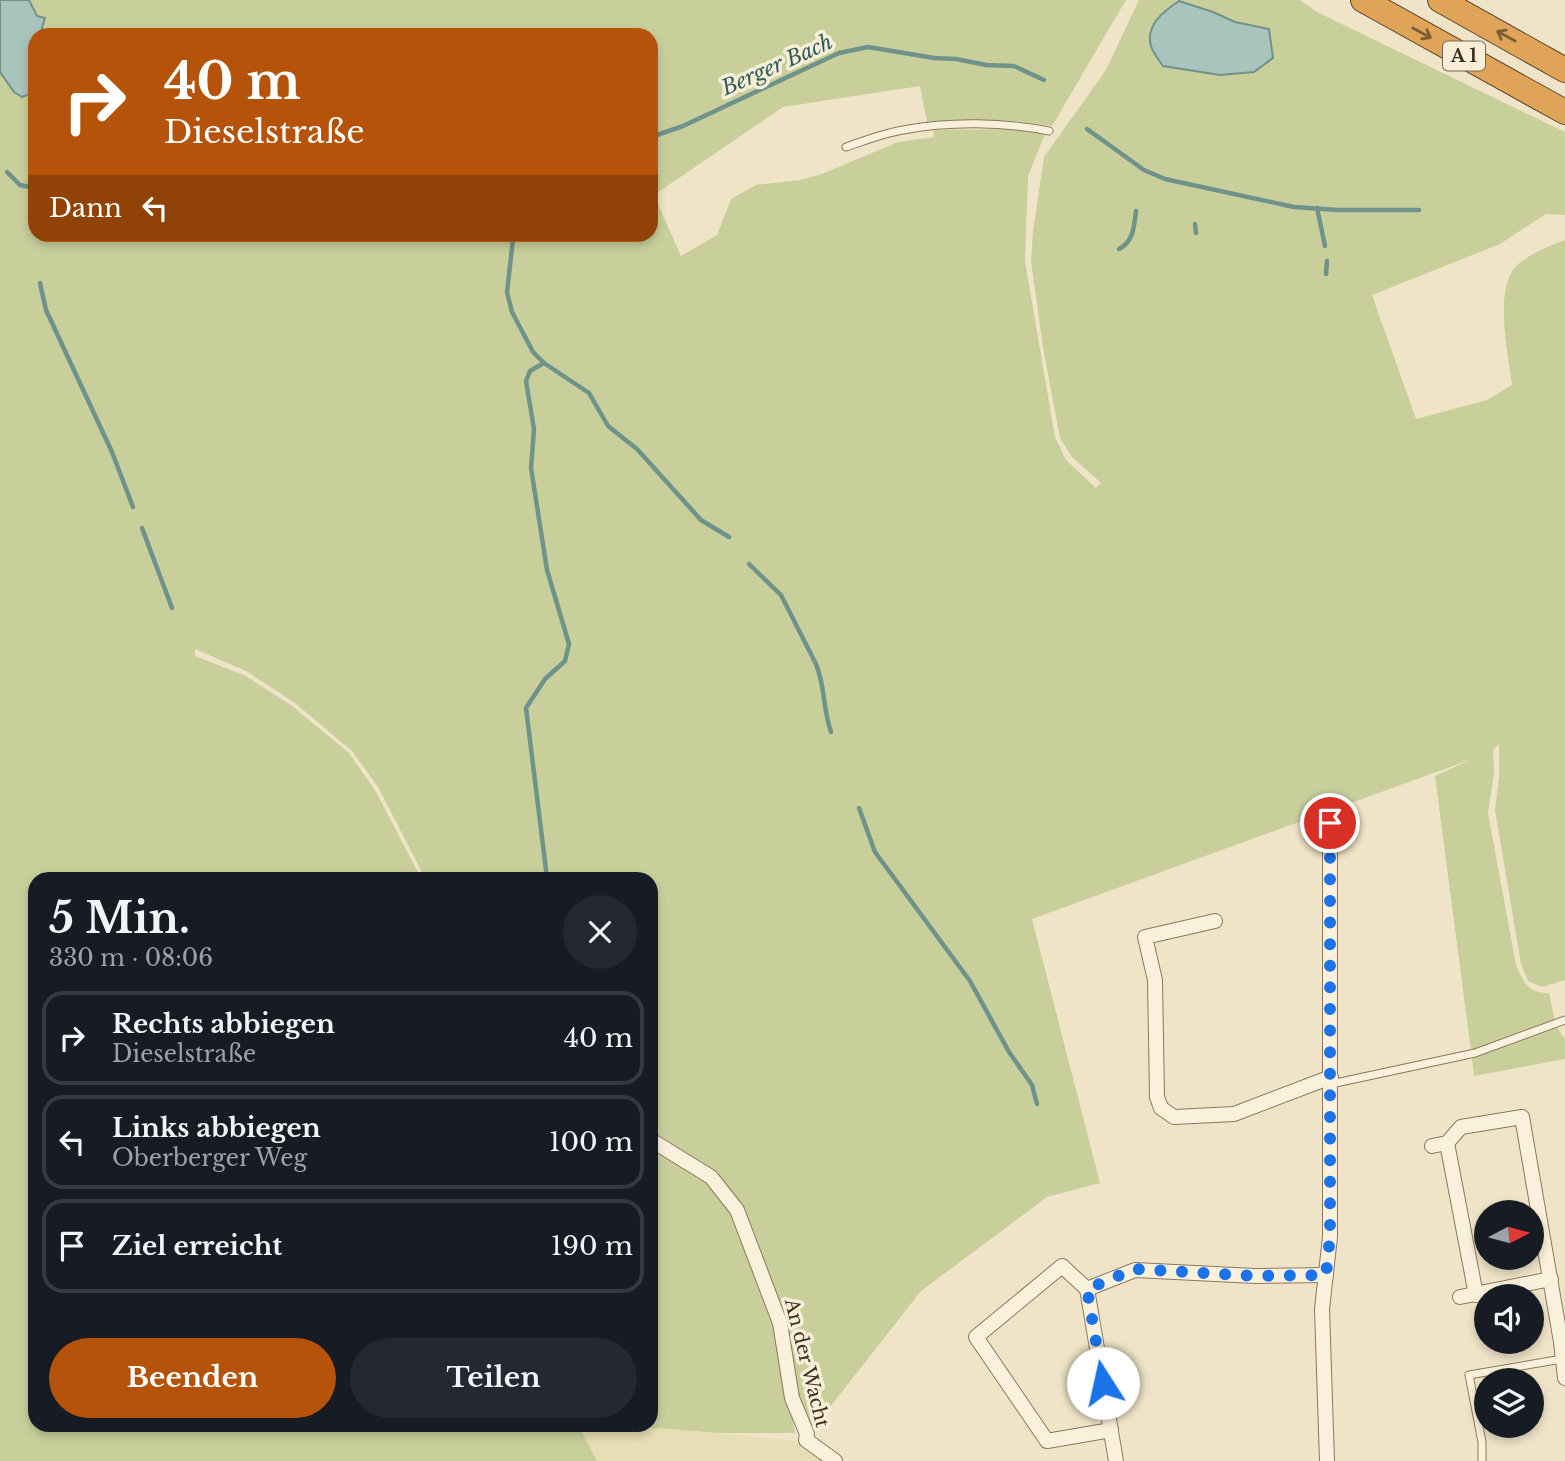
<!DOCTYPE html>
<html lang="de">
<meta charset="utf-8">
<style>
body{margin:0;font-family:"Libre Baskerville",serif;background:#242831;color:#f1f3f6;height:100vh;display:flex;flex-direction:column;font-size:26px;white-space:nowrap}
*{box-sizing:border-box;margin:0}
p{font-size:23px;color:#9ea1a6}
.icon{flex:none;width:38px;height:38px;fill:none;stroke:currentColor;stroke-width:2;stroke-linecap:round;stroke-linejoin:round}
.map{position:relative;flex:1;overflow:hidden}
.details{position:absolute;left:28px;top:872px;width:630px;height:560px;display:flex;flex-direction:column;background:#171b24;border-radius:21px;box-shadow:0 4px 10px #0003}
.details>*{flex:none}
.hud{position:absolute;left:28px;top:28px;width:630px;height:214px;border-radius:21px;box-shadow:0 4px 10px #0003;background:#b45309;color:#fff;overflow:hidden}
.needle{width:46px;rotate:84deg}
.controls{position:absolute;left:1474px;top:1200px;display:grid;gap:14px}
.controls a{display:grid;place-items:center;width:70px;height:70px;border-radius:50%;background:#171b24;box-shadow:0 4px 10px #0003;font-size:35px}
.pin{position:absolute;display:grid;place-items:center;width:60px;height:60px;color:#fff;margin:-30px;border:4px solid #fff;border-radius:50%;box-shadow:0 2px 7px #0007}
.me{position:absolute;width:77px;margin:-38px;rotate:350deg;stroke-linejoin:round;filter:drop-shadow(0 0 5px #0008)}
.turn{display:flex;align-items:center;gap:24px;height:147px;padding:0 21px;font-size:32px}
.turn .icon{width:91px;height:91px;stroke-width:2.5}
.turn b{display:block;font-size:49px;line-height:60px}
.then{display:flex;align-items:center;height:66px;padding:0 21px;background:#0003;gap:14px;font-size:26px}
.round{display:grid;place-items:center;flex:none;width:74px;height:74px;border-radius:37px;background:#242831}
.headline{display:flex;align-items:center;justify-content:space-between;height:119px;padding:0 21px}
h1{font-size:42px;font-weight:700;line-height:52px}
.cta{display:flex;gap:14px;margin-top:auto;padding:14px 21px}
.cta a{flex:1;height:80px;border-radius:42px;background:#b45309;color:#fff;font-size:28px;font-weight:700;line-height:80px;text-align:center}
.cta a+a{background:#242831;color:#f1f3f6}
ul{padding:0;list-style:none}
li{display:flex;align-items:center;gap:21px;height:94px;margin:0 14px 10px;padding:0 7px;border:4px solid #363941;border-radius:21px}
li div{flex:1}
li b{display:block;font-size:26px}
li em{font-style:normal}
.map>svg:first-child{display:block}
</style>
<div class="map">
<svg width="1565" height="1461" viewBox="0 0 1565 1461">
<rect width="100%" height="100%" fill="#f0e4c8"/>
<path fill="#e6deb5" d="M578 1425H619L792 1440 822 1461H597Z"/>
<g fill="#c9cf9b" fill-rule="evenodd">
<path d="M0 0H1126L1052 126 1016 121 927 122 920 86 783 107 654 195 681 256 717 235 731 199 756 185 800 180 822 174 898 142 934 137 933 130 1023 129 1045 134 1028 176 1025 261 1055 437 1066 460 1096 488 1101 483 1072 457 1060 438 1043 347 1031 261 1033 231 1044 157 1106 70 1139 0H1300L1317 12 1565 132V215L1546 214 1500 244 1372 295 1416 419 1487 400 1512 385C1508 354 1497 304 1510 275 1518 258 1548 246 1565 240V980L1542 987 1528 981 1521 964 1495 810 1499 778V744L1493 750 1494 773 1488 813 1516 965C1524 983 1528 993 1549 993L1555 1021 1471 1051 1435 776 1472 759 1032 919 1100 1183 1047 1197 921 1291 808 1435 795 1400 740 1210 713 1176 651 1138V878H425L378 787 352 751 295 703 246 671 195 649V656L246 676 292 706 349 753 375 790 421 878H35V1424L578 1425 597 1461H0ZM35 35H651V234H35Z"/>
<path d="M1556 1026 1565 1039V1059L1474 1076 1472 1058Z"/>
<path d="M655 1147 708 1180 734 1210 777 1322 795 1433H719L619 1425 651 1424V1150Z"/>
</g>
<g fill="#a9c4bc" stroke="#6f938a" stroke-width="2">
<path d="M0 0H29L37 16 45 18 42 28 44 35H35V92L22 97 14 92 0 72Z"/>
<path d="M1179 1 1213 12 1235 22 1269 29 1273 58 1254 72 1220 75 1163 66C1159 60 1153 53 1151 46 1145 25 1164 11 1179 1Z"/>
</g>
<g fill="none" stroke-linecap="round" stroke-linejoin="round">
<g stroke="#6f938a" stroke-width="4.5">
<path d="M1087 129 1144 170 1165 179 1294 207 1338 210H1419"/>
<path d="M651 137 683 126 839 53 868 47 934 58 956 59 986 65 1014 66 1044 80"/>
<path d="M7 172 20 185 35 188"/>
<path d="M1317 208 1325 246"/>
<path d="M1195 224 1196 233"/>
<path d="M513 239 507 292 512 312 533 352 544 363 589 393 608 426 637 449 701 520 729 537"/>
<path d="M1119 249C1134 241 1134 226 1136 211"/>
<path d="M1326 274 1327 261"/>
<path d="M40 283 46 310 112 452 133 507"/>
<path d="M544 363 530 371 526 381 534 429 531 468 547 570 569 644 565 661 545 679 526 708 547 878"/>
<path d="M142 528 172 608"/>
<path d="M749 564 781 595 816 664C825 685 823 710 831 732"/>
<path d="M859 808 875 852 970 981 1009 1052 1032 1085 1037 1104"/>
</g>
<g stroke="#8d765c" stroke-width="9">
<g id="service">
<path d="M846 147C864 141 884 133 903 130 950 121 1003 122 1049 131"/>
<path d="M1331 1084 1475 1053 1565 1020"/>
<path d="M1482 1461V1442L1469 1375 1562 1359"/>
</g>
</g>
<g stroke="#8d765c" stroke-width="16">
<g id="minor">
<path d="M1215 921 1145 937 1155 980 1157 1097 1161 1108 1174 1117 1234 1114 1331 1077"/>
<path d="M651 1140 711 1177 737 1210 780 1323 792 1398 807 1434 806 1440 835 1461"/>
<path d="M1447 1143 1476 1295"/>
<path d="M1432 1146 1447 1143 1461 1127 1522 1117 1561 1342 1565 1378"/>
<path d="M1087 1289 1116 1461"/>
<path d="M1460 1297 1551 1279"/>
<path d="M1111 1430 1047 1441 976 1337 1062 1266 1087 1289 1135 1270 1255 1276 1326 1275"/>
<path d="M1327 1461 1322 1309 1330 1237V823"/>
</g>
</g>
<g stroke="#5b4430" stroke-width="26">
<g id="motorway">
<path d="M1363 0 1565 112"/>
<path d="M1440 0 1565 70"/>
</g>
</g>
<use href="#service" stroke="#faf1dc" stroke-width="7"/>
<use href="#minor" stroke="#faf1dc" stroke-width="14"/>
<use href="#motorway" stroke="#e0a458" stroke-width="24"/>
</g>
<defs><path id="oneway-shaft" d="M-6 0H5M1.5-3L5.5 0L1.5 3" fill="none" stroke-width="1.6" stroke-linecap="round" stroke-linejoin="round" transform="scale(1.75)"/></defs>
<g stroke="#7e5d36">
<use href="#oneway-shaft" transform="translate(1422 33) rotate(29)"/>
<use href="#oneway-shaft" transform="translate(1506 36) rotate(-151)"/>
</g>
<g fill="none" stroke-linecap="round" stroke-linejoin="round">
<path stroke="#1a73e8" stroke-width="12" stroke-dasharray="0 21.6" d="M1103 1383 1087 1289 1135 1269 1255 1276 1326 1275 1330 1237V823"/>
</g>
<g text-anchor="middle" dominant-baseline="central" stroke-width="7" stroke-linejoin="round" paint-order="stroke">
<rect fill="#f7eed8" stroke="#756857" stroke-width="2" x="1443" y="41.5" width="42" height="29" rx="5"/>
<g font-size="18" font-weight="bold" fill="#3d2e20">
<text x="1464" y="56">A 1</text>
</g>
<g font-size="19" fill="#3d2e20" stroke="#f7eed8">
<text transform="translate(807 1363) rotate(76)">An der Wacht</text>
</g>
<g font-size="21" font-style="italic" fill="#2f5d5a" stroke="#f7eed8">
<text transform="translate(777 65) rotate(-24)">Berger Bach</text>
</g>
</g>
</svg>
<div class="controls">
<a><svg class="needle" viewBox="-14 -14 28 28"><path d="M0-13l5 13h-10z" fill="#e53935"/><path d="M0 13l5-13h-10z" fill="#9ea1a6"/></svg></a>
<a><svg class="icon" aria-label="sound" viewBox="0 0 24 24"><path d="M4 9h4l5-4v14l-5-4H4zM17 9q2 3 0 6"/></svg></a>
<a><svg class="icon" aria-label="layers" viewBox="0 0 24 24"><path d="M12 4l9 5-9 5-9-5zM3 14l9 5 9-5"/></svg></a>
</div>
<div class="pin" style="left:1330px;top:823px;background:#d93025"><svg class="icon" aria-label="arrive" viewBox="0 0 24 24"><path d="M6 21V4h12l-3 4 3 4H6"/></svg></div>
<svg class="me" style="left:1103px;top:1383px" viewBox="-20 -20 40 40"><circle r="19" fill="#fff"/><path d="M0-13L10 11 0 6-10 11z" fill="#1a73e8"/></svg>
<div class="hud">
<div class="turn"><svg class="icon" aria-label="right" viewBox="0 0 24 24"><path d="M7 20v-9h11M14 6l5 5-5 5"/></svg><div><b>40 m</b>Dieselstraße</div></div>
<div class="then">Dann<svg class="icon" aria-label="left" viewBox="0 0 24 24"><path d="M17 20v-9H6M10 6l-5 5 5 5"/></svg></div>
</div>
<section class="details">
<div class="headline"><div><h1>5 Min.</h1><p>330 m · 08:06</p></div><a class="round"><svg class="icon" aria-label="close" viewBox="0 0 24 24"><path d="M6 6l12 12M18 6L6 18"/></svg></a></div>
<ul>
<li><svg class="icon" aria-label="right" viewBox="0 0 24 24"><path d="M7 20v-9h11M14 6l5 5-5 5"/></svg><div><b>Rechts abbiegen</b><p>Dieselstraße</p></div><em>40 m</em></li>
<li><svg class="icon" aria-label="left" viewBox="0 0 24 24"><path d="M17 20v-9H6M10 6l-5 5 5 5"/></svg><div><b>Links abbiegen</b><p>Oberberger Weg</p></div><em>100 m</em></li>
<li><svg class="icon" aria-label="arrive" viewBox="0 0 24 24"><path d="M6 21V4h12l-3 4 3 4H6"/></svg><div><b>Ziel erreicht</b></div><em>190 m</em></li>
</ul>
<div class="cta"><a>Beenden</a><a>Teilen</a></div>
</section>
</div>
